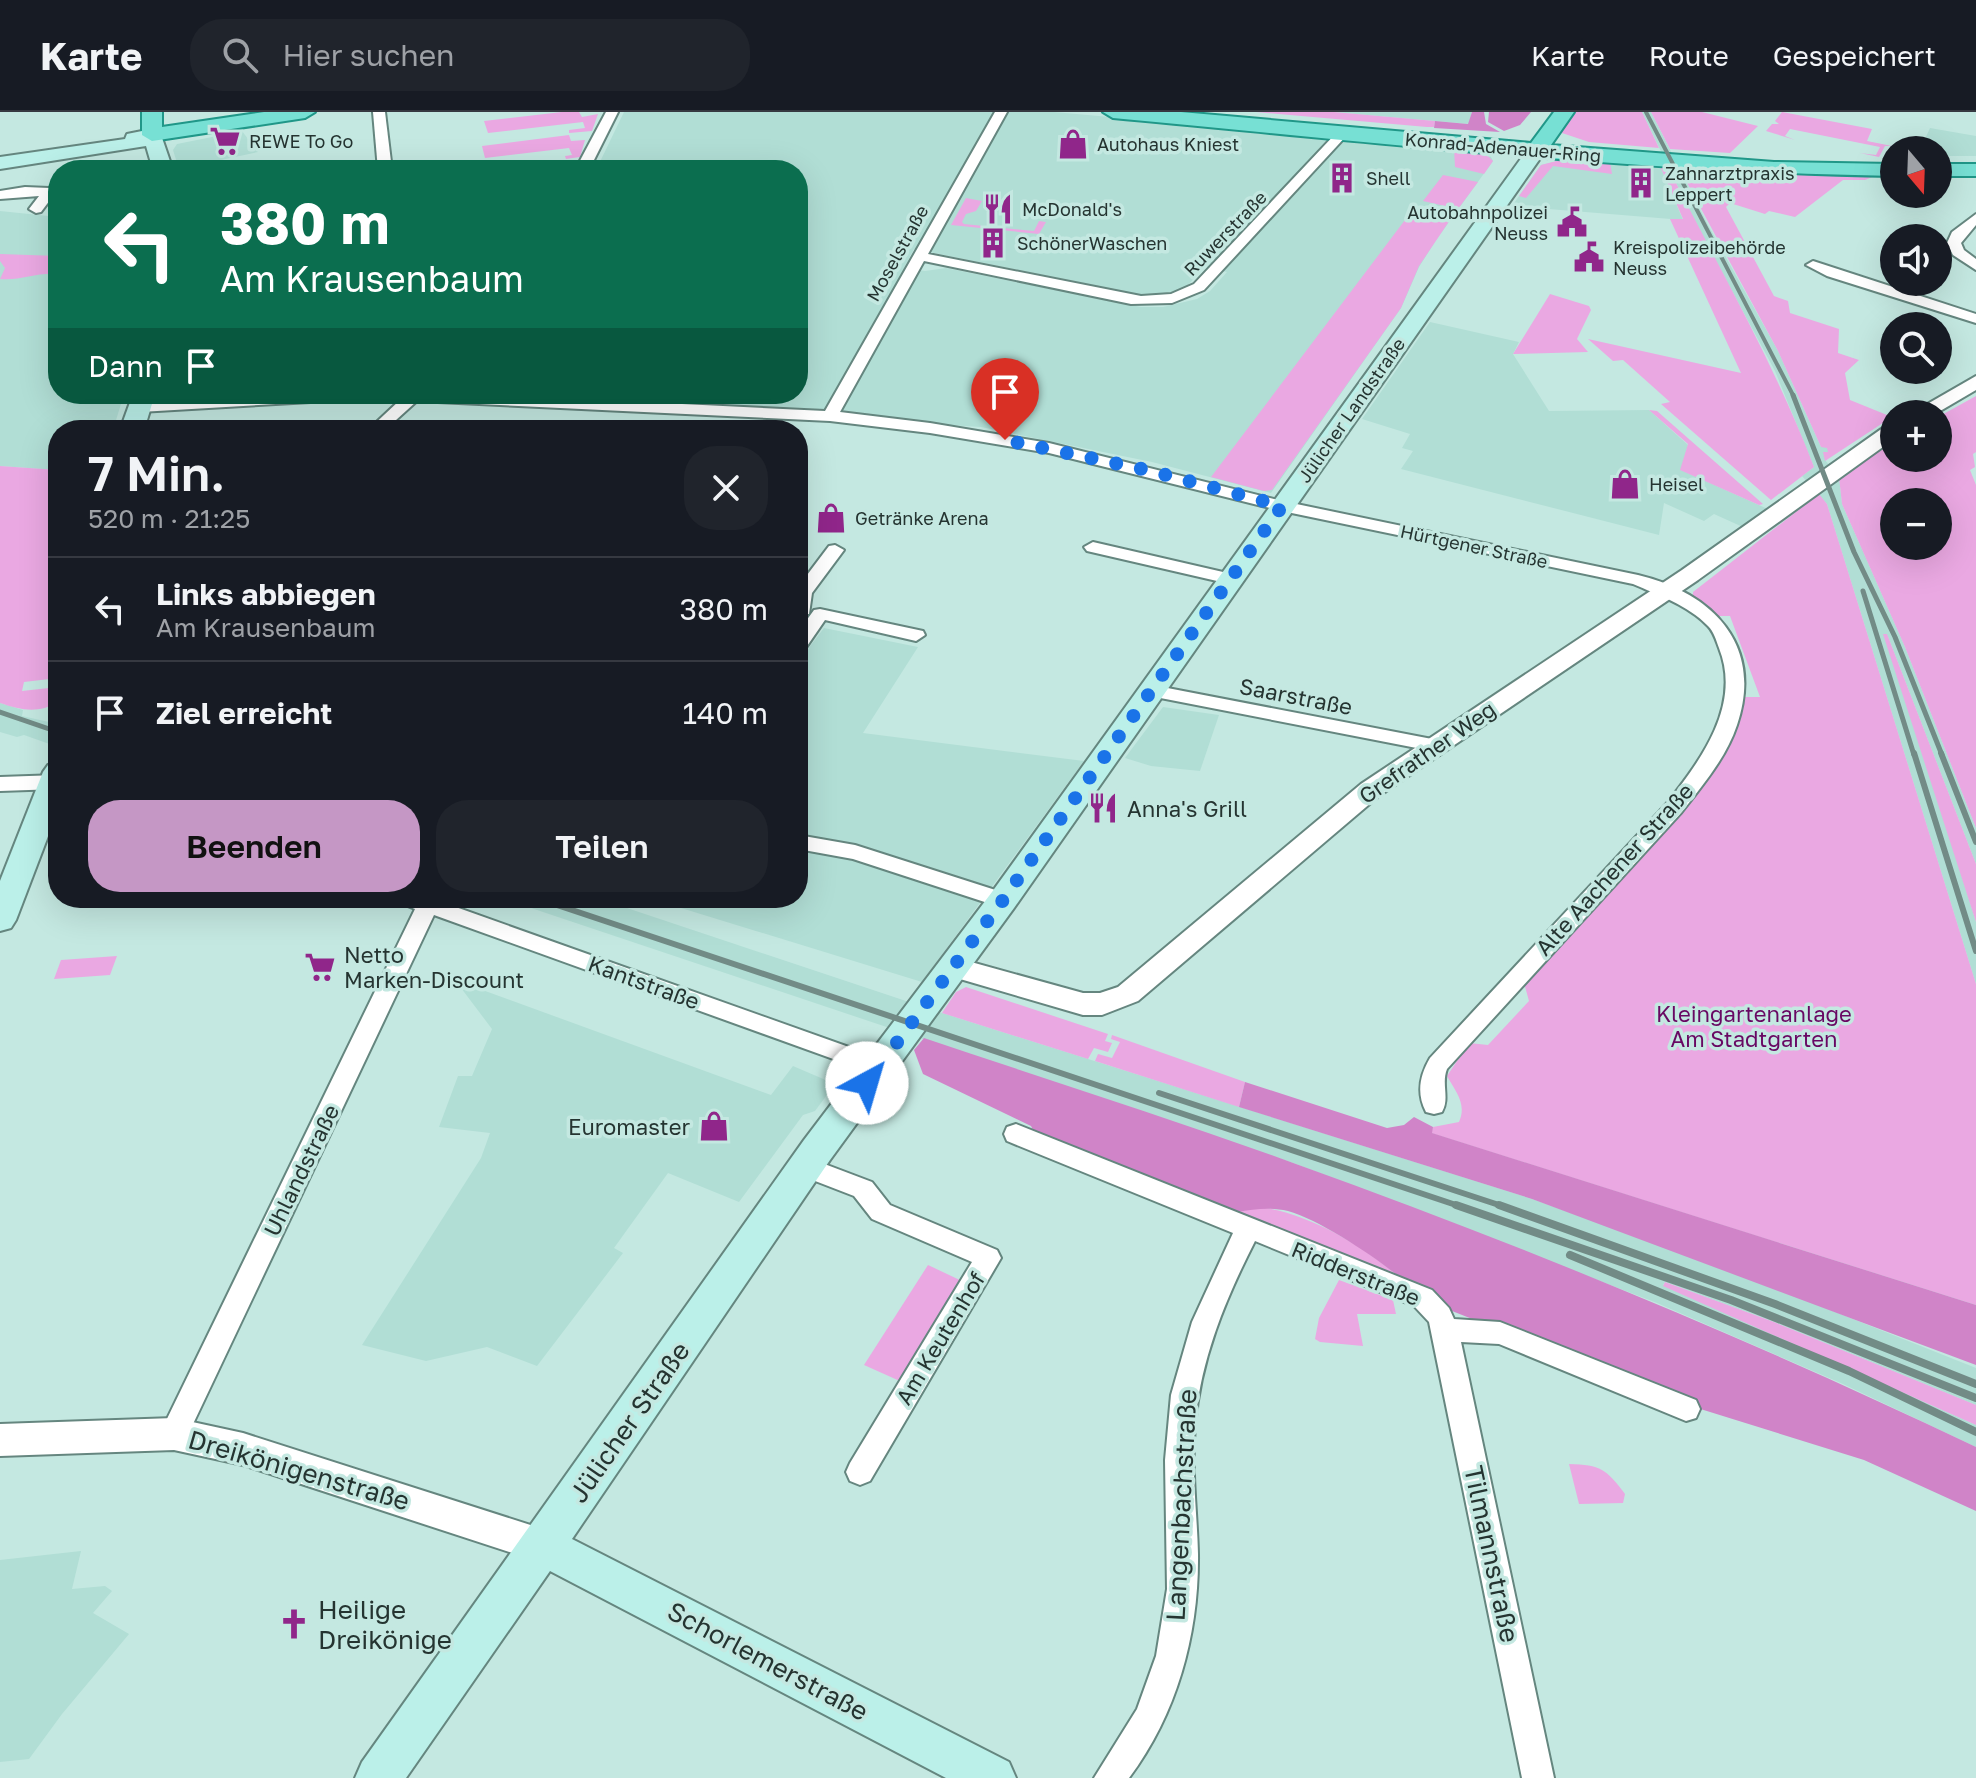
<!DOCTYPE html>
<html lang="de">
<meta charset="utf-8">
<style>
body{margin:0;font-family:"Golos Text",sans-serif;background:#20242c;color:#f1f3f6;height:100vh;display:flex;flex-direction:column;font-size:30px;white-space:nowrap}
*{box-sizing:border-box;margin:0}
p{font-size:26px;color:#9ea1a6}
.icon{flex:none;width:44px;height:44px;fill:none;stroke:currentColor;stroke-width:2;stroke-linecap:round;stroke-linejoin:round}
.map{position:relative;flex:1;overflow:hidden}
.sheet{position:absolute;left:48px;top:308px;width:760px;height:488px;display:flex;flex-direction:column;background:#171b24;border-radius:32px;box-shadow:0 8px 32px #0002}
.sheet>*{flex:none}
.top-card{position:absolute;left:48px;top:48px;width:760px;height:244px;border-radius:32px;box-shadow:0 8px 32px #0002;background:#0b6e4f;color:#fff;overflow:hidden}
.needle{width:52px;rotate:161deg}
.controls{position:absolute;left:1880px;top:24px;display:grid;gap:16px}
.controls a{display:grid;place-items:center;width:72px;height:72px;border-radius:50%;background:#171b24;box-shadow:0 8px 32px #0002;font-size:40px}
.pin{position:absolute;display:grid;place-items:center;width:68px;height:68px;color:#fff;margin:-82px -34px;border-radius:50% 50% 50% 0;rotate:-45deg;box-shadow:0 0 8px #0007}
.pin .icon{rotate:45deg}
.me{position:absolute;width:88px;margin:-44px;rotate:39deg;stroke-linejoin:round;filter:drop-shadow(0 0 6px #0008)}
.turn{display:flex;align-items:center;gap:28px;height:168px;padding:0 40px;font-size:36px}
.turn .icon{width:104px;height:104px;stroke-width:2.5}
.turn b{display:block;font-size:56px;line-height:68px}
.then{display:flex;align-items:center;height:76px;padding:0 40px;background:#0003;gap:16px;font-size:30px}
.round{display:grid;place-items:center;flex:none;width:84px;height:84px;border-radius:32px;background:#20242c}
.head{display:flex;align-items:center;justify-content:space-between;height:136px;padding:0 40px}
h1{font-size:48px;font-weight:600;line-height:60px}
.action{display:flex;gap:16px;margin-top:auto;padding:16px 40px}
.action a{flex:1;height:92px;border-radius:32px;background:#c597c5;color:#111;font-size:32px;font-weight:600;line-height:92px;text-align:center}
.action a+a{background:#20242c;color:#f1f3f6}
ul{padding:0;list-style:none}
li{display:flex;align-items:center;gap:24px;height:104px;padding:0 40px;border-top:2px solid #363941}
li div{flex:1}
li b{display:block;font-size:30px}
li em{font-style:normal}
header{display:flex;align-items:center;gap:48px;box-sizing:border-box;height:112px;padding:0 40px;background:#171b24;border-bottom:2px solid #363941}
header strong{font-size:38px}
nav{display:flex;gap:44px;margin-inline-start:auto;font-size:28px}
.search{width:560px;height:72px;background:#20242c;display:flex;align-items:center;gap:20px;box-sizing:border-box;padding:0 28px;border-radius:32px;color:#9ea1a6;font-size:30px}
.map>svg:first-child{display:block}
</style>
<header>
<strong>Karte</strong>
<div class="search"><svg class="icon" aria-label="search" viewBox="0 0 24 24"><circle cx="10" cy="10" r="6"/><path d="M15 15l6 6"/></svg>Hier suchen</div>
<nav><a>Karte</a><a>Route</a><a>Gespeichert</a></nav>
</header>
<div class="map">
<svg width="1976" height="1666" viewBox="0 0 1976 1666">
<rect width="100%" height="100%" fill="#c4e8e1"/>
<g fill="#b1ded5" fill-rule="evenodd">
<path d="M624 0H1054L1477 38 1490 43 1493 49 1436 128 1419 155 1401 196 1271 381 1152 350 981 315 436 282H798V58H596ZM914 137 1147 184 1176 179 1188 173 1205 155 1227 160 1210 179 1197 187 1163 195H1141L946 156 925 159 904 156Z"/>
<path d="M1334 0H1472L1469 12Z"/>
<path d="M1642 0H1651L1708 113 1778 239 1821 335H1827L1829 340 1825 348 1839 365 1842 392 1905 535 1976 716V752L1887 522 1976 810V872L1827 392 1802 364 1814 355 1775 259 1696 112Z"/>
<path d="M1930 16 1976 24V44H1938V38H1920Z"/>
<path d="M242 19 258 40 179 57 173 38 177 32Z"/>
<path d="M1572 46 1660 54 1683 108 1512 94 1541 53Z"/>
<path d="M0 99 58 105V282H124L113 318H58V358L0 354Z"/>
<path d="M1430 210 1519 230 1513 242 1549 299 1649 298 1688 333 1681 358 1770 398 1745 416 1714 402 1704 409 1664 391 1659 423 1401 357 1413 339 1402 336 1410 322 1362 307Z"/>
<path d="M824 516 918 535 863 621 1084 649 922 870 655 788 798 786V550Z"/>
<path d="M0 591 23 598 22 604 58 612V635L24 623 17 625 0 620Z"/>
<path d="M1163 595 1219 603 1200 659 1151 654 1125 646Z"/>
<path d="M508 786H597L942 901 1532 1087 1745 1164 1976 1256V1293L1774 1210 1665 1170 1663 1173 1976 1313V1335L1843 1272 1657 1191 1296 1052 534 797Z"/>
<path d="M455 868 771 983 793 954 835 972 815 999 803 1003 739 1090 668 1061 614 1136 623 1141 537 1254 487 1235 426 1249 362 1233 481 1046 490 1021 439 1015 458 964H472L492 917Z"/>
<path d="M81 1439 72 1477 105 1474 112 1479 93 1501 129 1522 62 1602 29 1647 0 1650V1448Z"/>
</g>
<g fill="#eaa8e2" fill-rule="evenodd">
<path d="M562 0H579L582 5 598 2 592 19 569 21V18L585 16 583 10 488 21 484 9Z"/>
<path d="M1256 0H1334L1435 9 1434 15H1427Z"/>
<path d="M1572 0H1642L1659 36 1589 30 1559 20Z"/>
<path d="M1651 0H1702L1758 14 1730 41 1670 37Z"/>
<path d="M1782 0 1872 17 1867 29 1892 34H1885L1879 45 1860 41 1876 43 1880 35 1790 17 1785 24 1795 28 1766 19 1772 12H1779L1775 9Z"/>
<path d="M569 23 571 29 585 28 580 45 566 47 565 44 572 43 569 36 485 46 482 34Z"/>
<path d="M1454 36 1484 40 1493 49 1484 62 1455 55Z"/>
<path d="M1564 47 1610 50 1612 62 1553 54 1526 86 1519 84 1541 53Z"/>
<path d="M1660 54 1668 55C1718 155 1774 250 1814 355L1771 388 1661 292 1670 290 1623 248 1613 249 1588 227 1741 261 1670 107H1683Z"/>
<path d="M1679 56 1875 64 1865 68H1843L1795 105 1769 99 1765 102 1730 91 1726 95 1774 184 1788 189 1790 201 1839 217 1838 241 1859 248 1845 261 1850 288 1892 305 1825 349 1823 340H1828L1827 336 1821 335 1778 239Z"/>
<path d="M1443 63 1478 70 1458 97 1423 89Z"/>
<path d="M966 86 982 89 976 99 966 102 962 110 964 112 1034 119 1039 109 1046 110 1039 122 951 113Z"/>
<path d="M1411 100 1414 105 1431 106 1432 103 1452 105 1419 154 1401 196 1272 378 1264 379 1211 365Z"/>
<path d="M0 142 58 144V162C37 160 20 169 0 167L5 156 0 149Z"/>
<path d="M1550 182 1589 194 1591 198 1577 227 1588 240 1513 242Z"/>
<path d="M1976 284V340L1973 342 1975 355 1970 358 1976 373V716L1905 535 1842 392 1839 365 1894 330V346H1938V305ZM1894 390H1938V434H1894Z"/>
<path d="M1649 298 1657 299 1763 392 1759 393 1680 358 1688 332Z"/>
<path d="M0 354 58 358V566L24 570 22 579 58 575V590C38 602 21 598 0 591Z"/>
<path d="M1819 382 1827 392 1976 872V1193L1431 1021 1433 1015 1459 1010C1467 992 1456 980 1447 964L1469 931 1488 933 1529 889 1524 871C1556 836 1588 802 1621 767 1669 715 1731 658 1743 585H1760L1730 504H1717L1693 485V480Z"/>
<path d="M1883 522H1887L1976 752V810Z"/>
<path d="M117 844 110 863 54 867 61 848Z"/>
<path d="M966 875 1108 922 1105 929 1112 931 1108 940 1094 936 1088 947 942 901 956 880Z"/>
<path d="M1112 923 1245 970 1239 995 1095 949 1098 942 1112 946 1120 930 1111 927Z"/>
<path d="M1260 1095C1310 1102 1360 1132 1398 1164L1237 1100Z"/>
<path d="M928 1153 964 1170 902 1270 864 1253Z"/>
<path d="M1339 1168 1393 1188 1396 1202H1357L1363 1234 1320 1230 1315 1227 1319 1206Z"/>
<path d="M1665 1170 1774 1210 1976 1293V1313L1663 1174Z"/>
<path d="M1569 1352C1601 1353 1606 1357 1625 1382L1623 1391 1579 1392Z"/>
</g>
<g fill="#d084c8">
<path d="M1472 0H1484L1486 12 1500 20 1434 16 1435 9 1468 12Z"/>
<path d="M1489 0H1531L1520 13 1504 19 1488 10Z"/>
<path d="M924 926C1048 968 1173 1007 1296 1052 1527 1135 1754 1229 1976 1335V1399L1864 1348 1694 1295 1452 1199 1434 1183 1396 1170 1398 1164C1374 1144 1318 1107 1288 1099 1270 1095 1255 1097 1237 1100L1234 1105 1151 1065 1037 1026 1031 1014 923 962 914 938Z"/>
<path d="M1245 970 1387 1016 1404 1013 1414 1005 1433 1015 1432 1021 1976 1193V1253L1532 1087 1239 995Z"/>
</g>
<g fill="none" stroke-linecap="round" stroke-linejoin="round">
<g stroke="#65867f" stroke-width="4">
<g id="minor">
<path d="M373 0H385L392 58H378Z"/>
<path d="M606 0H618L589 58H575Z"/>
<path d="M995 0H1007L928 142 1141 184 1171 182 1194 172 1339 18 1349 21 1204 178 1172 191 1131 192 924 149 840 300 930 311 1049 331 1282 389 1638 463C1713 481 1764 533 1737 613 1726 646 1702 674 1681 701L1447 957C1441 972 1450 986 1442 1000L1434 1002 1426 1000C1416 981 1420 963 1430 946L1667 691C1701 648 1742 593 1719 536 1716 528 1714 520 1708 514 1688 493 1658 483 1633 472L1282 399 1049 341 930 321 830 309 417 289 385 318H368L400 288 380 287 372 282H476L825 299Z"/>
<path d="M25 75 49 76 56 80 41 100 36 101 29 97 39 84 0 87V79Z"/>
<path d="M1976 102V113L1961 131 1964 138 1976 147V158L1953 143 1947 131 1952 120Z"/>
<path d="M1813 149 1976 202V211L1827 164 1806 153Z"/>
<path d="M282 282H371L363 287 140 300 132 295 140 290Z"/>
<path d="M1093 430 1236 463 1239 467 1230 472 1087 439 1084 435Z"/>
<path d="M835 433 844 438 812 481 809 502H798V475L829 434Z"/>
<path d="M820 497 923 519 925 523 916 529 825 508 805 537 798 539V520L814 498Z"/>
<path d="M1152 573 1432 627 1442 633 1432 639 1145 583 1142 579 1145 575Z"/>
<path d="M58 663V677L0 679V665Z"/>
<path d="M798 723 855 733 1011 783 1014 788 1011 793 1003 796 853 747 798 737Z"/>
<path d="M397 786 436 788 888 949 892 955 888 961 880 964 872 961 434 803 184 1331 174 1334 164 1331 160 1322 164 1313 415 797 400 791Z"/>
<path d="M1016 1012 1432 1178 1449 1196 1454 1207 1500 1210 1696 1288 1700 1297 1696 1306 1686 1309 1499 1232 1461 1230 1554 1666H1522L1429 1210 1414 1194 1255 1129C1225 1188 1200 1248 1195 1314 1191 1357 1197 1399 1198 1442 1199 1522 1177 1602 1129 1666H1094L1137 1597 1156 1544 1167 1477 1165 1348 1171 1283 1192 1210 1233 1121 1007 1029 1004 1022 1007 1015Z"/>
<path d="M806 1045 872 1070 890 1093 997 1138 1001 1146 870 1369 860 1373 850 1369 846 1360 850 1351 972 1150 872 1107 854 1084 797 1062 794 1055 797 1048Z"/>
</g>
</g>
<g stroke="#65867f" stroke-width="4">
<g id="tertiary">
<path d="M1976 264V278L1935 302H1910Z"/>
<path d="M1894 311V327L1698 468 1379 684 1138 889 1102 903H1083L943 862 939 855 943 848 953 845 1083 881H1100L1118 875 1361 672 1682 458 1887 313Z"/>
<path d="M174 1306 243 1321 543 1417 556 1422 561 1434 556 1446 543 1451 243 1353 174 1338 0 1344V1312Z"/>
</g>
</g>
<g stroke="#65867f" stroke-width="4">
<g id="secondary">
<path d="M152 17 161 23 173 58H153L146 34 0 57V45L125 27 127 22Z"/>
<path d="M1537 32 1546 38 1014 796 830 1048 572 1427 1009 1650 1016 1666H946L550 1459 406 1666H355L362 1650 804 1028 992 780 1530 34Z"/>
<path d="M133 282H155L144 318H120Z"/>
<path d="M58 650V698L16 808 11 816 0 819V769L43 660 48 653Z"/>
</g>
</g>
<g stroke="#209788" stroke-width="4">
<g id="primary">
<path d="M142 0H162V15L264 0H315L305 6 152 29 142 23Z"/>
<path d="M1103 0H1181L1531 31 1554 0H1574L1551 33 1774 50 1894 52V64C1633 60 1373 30 1113 6Z"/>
<rect x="1938" y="52" width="38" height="12"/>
</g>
</g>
<use href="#minor" fill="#fff" fill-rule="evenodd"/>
<use href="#tertiary" fill="#fff" fill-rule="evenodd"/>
<use href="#secondary" fill="#bbf0e9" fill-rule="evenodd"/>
<use href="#primary" fill="#77e0d4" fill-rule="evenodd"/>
<path stroke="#728b86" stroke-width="4" d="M1646 0 1794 285"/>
<g stroke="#728b86" stroke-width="5">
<path d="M1793 283 1854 440 1895 525 1942 643"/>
<path d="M1863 479 1914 643"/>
<path d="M0 600 58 620"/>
</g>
<g stroke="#728b86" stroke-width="6">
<path d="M1914 641 1976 839"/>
<path d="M1941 641 1976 730"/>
<path d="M536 786 1462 1095"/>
<path d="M1159 981 1505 1095"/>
</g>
<g stroke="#728b86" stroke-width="8">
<path d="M1456 1093 1731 1188 1976 1286"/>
<path d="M1499 1093 1775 1192 1976 1272"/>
<path d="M1570 1143 1849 1259 1976 1320"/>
</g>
</g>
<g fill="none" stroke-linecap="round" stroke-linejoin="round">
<path stroke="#1a73e8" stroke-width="14" stroke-dasharray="0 25.2" d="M867 971 1003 788 1282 394 1147 358 1005 328"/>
</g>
<defs>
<g id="supermarket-bare" transform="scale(2.4)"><path d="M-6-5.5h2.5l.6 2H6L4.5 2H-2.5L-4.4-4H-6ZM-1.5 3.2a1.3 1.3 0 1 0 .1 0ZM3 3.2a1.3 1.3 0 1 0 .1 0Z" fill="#90268a" stroke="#c4e8e1" stroke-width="2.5" paint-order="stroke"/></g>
<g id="shop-bare" transform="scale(2.4)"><path d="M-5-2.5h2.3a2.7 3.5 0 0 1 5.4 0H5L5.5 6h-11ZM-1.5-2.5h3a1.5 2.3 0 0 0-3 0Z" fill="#90268a" stroke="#c4e8e1" stroke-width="2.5" paint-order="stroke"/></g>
<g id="building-bare" transform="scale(2.4)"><path d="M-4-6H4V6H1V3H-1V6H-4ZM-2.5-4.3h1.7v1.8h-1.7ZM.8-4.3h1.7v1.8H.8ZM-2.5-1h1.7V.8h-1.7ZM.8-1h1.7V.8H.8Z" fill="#90268a" stroke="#c4e8e1" stroke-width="2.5" paint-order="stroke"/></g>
<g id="restaurant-bare" transform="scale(2.4)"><path d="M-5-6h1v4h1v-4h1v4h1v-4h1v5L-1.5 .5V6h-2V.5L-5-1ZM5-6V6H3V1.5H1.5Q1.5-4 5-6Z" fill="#90268a" stroke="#c4e8e1" stroke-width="2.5" paint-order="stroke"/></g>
<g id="civic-bare" transform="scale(2.4)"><path d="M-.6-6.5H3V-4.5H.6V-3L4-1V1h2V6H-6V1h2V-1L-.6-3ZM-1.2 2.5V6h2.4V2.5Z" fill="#90268a" stroke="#c4e8e1" stroke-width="2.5" paint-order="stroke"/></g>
<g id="church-bare" transform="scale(2.4)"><path d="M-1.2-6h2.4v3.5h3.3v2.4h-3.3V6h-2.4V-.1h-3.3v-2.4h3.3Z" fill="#90268a" stroke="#c4e8e1" stroke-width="2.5" paint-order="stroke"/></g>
</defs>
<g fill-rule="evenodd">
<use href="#supermarket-bare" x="225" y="29"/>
<use href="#shop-bare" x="1073" y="32"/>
<use href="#building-bare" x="1342" y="66"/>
<use href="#building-bare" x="1641" y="71"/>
<use href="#restaurant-bare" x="998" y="97"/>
<use href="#civic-bare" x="1572" y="110"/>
<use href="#building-bare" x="993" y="131"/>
<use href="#civic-bare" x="1589" y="145"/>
<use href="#shop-bare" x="1625" y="372"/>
<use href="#shop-bare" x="831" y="406"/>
<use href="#restaurant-bare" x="1103" y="696"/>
<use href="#supermarket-bare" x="320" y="855"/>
<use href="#shop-bare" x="714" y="1014"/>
<use href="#church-bare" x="294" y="1512"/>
</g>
<g text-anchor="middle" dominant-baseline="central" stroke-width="7" stroke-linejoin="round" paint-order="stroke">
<g font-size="18" fill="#253431" stroke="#c4e8e1" text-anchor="start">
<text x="249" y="29">REWE To Go</text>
<text x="1097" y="32">Autohaus Kniest</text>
<text x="1665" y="61">Zahnarztpraxis<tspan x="1665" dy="21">Leppert</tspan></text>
<text x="1366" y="66">Shell</text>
<text x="1022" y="97">McDonald's</text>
<text x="1548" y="100" text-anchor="end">Autobahnpolizei<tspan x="1548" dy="21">Neuss</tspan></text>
<text x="1017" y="131">SchönerWaschen</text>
<text x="1613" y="135">Kreispolizeibehörde<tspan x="1613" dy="21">Neuss</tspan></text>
<text x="1649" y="372">Heisel</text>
<text x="855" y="406">Getränke Arena</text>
</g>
<g font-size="18" fill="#253431" stroke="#c4e8e1">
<text transform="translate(1503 35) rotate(5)">Konrad-Adenauer-Ring</text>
<text transform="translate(1225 121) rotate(-46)">Ruwerstraße</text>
<text transform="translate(897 141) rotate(-61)">Moselstraße</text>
<text transform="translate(1351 298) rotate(-55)">Jülicher Landstraße</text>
<text transform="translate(1474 434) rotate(12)">Hürtgener Straße</text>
</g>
<g font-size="22" fill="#253431" stroke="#c4e8e1">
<text transform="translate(1296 584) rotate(11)">Saarstraße</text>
<text transform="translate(1427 640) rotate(-35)">Grefrather Weg</text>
<text transform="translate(1614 757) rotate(-48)">Alte Aachener Straße</text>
<text transform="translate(644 870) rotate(20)">Kantstraße</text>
<text transform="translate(301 1058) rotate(-64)">Uhlandstraße</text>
<text transform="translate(1356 1161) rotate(22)">Ridderstraße</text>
<text transform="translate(940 1226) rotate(-59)">Am Keutenhof</text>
</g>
<g font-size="22" fill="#253431" stroke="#c4e8e1" text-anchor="start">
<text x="1127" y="696">Anna's Grill</text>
<text x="344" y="842">Netto<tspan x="344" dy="25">Marken-Discount</tspan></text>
<text x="690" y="1014" text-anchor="end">Euromaster</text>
</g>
<g font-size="22" fill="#680863" stroke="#c4e8e1">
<text x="1754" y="901">Kleingartenanlage<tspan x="1754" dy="25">Am Stadtgarten</tspan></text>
</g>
<g font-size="26" fill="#253431" stroke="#c4e8e1">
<text transform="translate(629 1310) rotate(-55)">Jülicher Straße</text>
<text transform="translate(299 1358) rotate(16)">Dreikönigenstraße</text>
<text transform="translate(1181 1393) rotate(-87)">Langenbachstraße</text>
<text transform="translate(1492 1442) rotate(78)">Tilmannstraße</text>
<text transform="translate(768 1549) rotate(28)">Schorlemerstraße</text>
</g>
<g font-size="26" fill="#253431" stroke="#c4e8e1" text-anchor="start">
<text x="318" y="1497">Heilige<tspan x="318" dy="30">Dreikönige</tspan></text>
</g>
</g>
</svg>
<div class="controls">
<a><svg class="needle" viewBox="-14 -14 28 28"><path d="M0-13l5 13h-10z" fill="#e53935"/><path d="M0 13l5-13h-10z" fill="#9ea1a6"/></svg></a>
<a><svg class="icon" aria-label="sound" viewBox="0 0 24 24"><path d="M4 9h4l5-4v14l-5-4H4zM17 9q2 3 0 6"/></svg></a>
<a><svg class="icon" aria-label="search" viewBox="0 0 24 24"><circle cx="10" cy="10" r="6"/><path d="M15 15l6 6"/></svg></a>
<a>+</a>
<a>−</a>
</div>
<div class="pin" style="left:1005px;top:328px;background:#d93025"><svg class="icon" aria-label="arrive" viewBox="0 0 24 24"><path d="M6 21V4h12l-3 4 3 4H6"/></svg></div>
<svg class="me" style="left:867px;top:971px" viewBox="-20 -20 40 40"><circle r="19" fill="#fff"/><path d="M0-13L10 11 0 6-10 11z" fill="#1a73e8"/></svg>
<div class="top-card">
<div class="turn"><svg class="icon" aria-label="left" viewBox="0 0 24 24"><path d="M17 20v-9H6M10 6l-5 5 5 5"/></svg><div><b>380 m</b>Am Krausenbaum</div></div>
<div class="then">Dann<svg class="icon" aria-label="arrive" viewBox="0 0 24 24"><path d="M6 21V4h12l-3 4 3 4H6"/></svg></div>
</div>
<section class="sheet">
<div class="head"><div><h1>7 Min.</h1><p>520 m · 21:25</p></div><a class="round"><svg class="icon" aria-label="close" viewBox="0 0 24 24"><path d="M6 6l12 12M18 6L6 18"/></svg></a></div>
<ul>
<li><svg class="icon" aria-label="left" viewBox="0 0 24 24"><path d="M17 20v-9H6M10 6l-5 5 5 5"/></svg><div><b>Links abbiegen</b><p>Am Krausenbaum</p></div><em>380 m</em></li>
<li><svg class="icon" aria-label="arrive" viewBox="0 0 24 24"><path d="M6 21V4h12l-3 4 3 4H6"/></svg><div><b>Ziel erreicht</b></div><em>140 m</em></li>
</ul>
<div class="action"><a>Beenden</a><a>Teilen</a></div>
</section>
</div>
